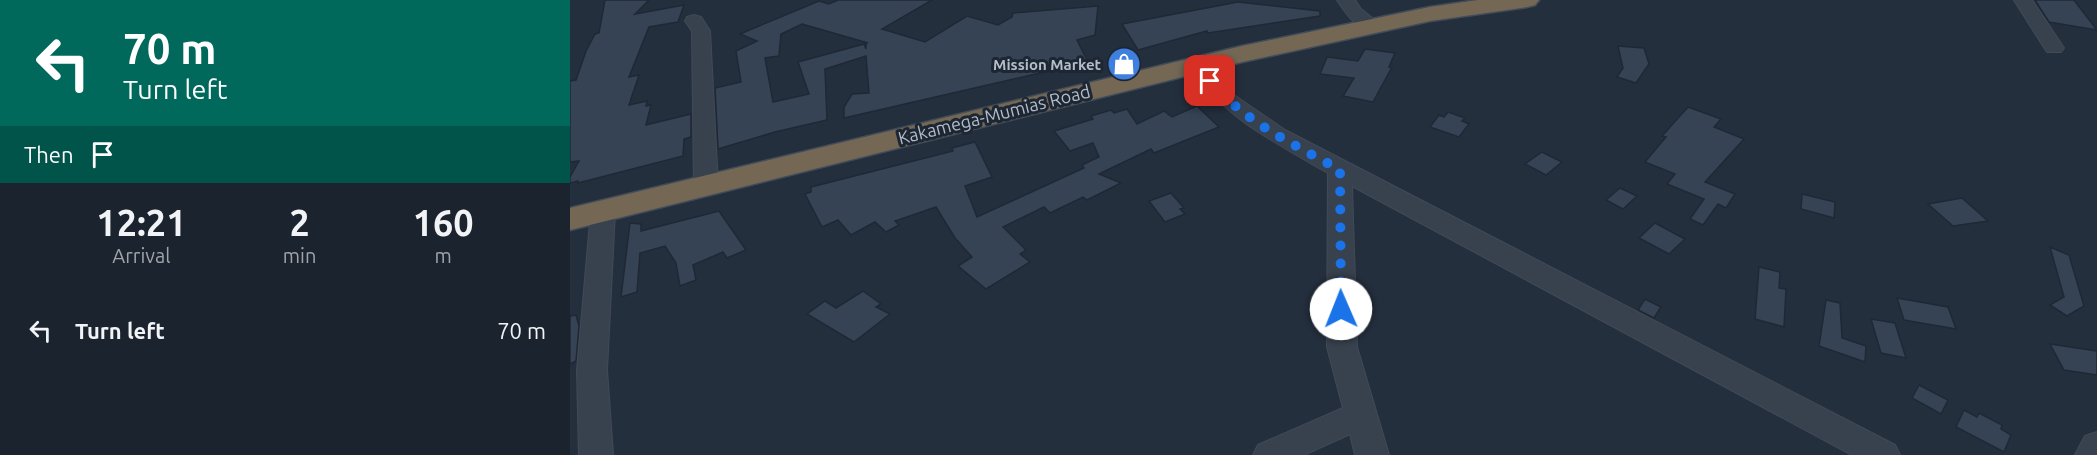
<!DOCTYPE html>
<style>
body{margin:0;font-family:Ubuntu,sans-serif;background:#282f3a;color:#f1f3f6;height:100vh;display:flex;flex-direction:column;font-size:22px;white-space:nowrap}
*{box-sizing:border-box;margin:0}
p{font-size:20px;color:#a0a4aa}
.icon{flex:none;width:33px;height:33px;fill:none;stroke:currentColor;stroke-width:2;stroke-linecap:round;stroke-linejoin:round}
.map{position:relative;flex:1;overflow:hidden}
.side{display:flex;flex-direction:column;background:#1b232e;width:570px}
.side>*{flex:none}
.top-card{background:#00695c;color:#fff;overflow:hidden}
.pin{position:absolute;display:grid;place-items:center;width:51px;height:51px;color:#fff;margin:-26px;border-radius:12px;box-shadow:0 3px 9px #0006}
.me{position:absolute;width:66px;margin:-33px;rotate:359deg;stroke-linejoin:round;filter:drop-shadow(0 0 4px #0008)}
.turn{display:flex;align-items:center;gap:21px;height:126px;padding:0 24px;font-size:27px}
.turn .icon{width:78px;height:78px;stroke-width:2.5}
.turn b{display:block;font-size:42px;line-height:51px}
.then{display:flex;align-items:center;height:57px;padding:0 24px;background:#0003;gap:12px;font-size:22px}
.eta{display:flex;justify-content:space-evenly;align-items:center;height:102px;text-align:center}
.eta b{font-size:36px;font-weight:600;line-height:42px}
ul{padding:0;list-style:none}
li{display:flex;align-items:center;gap:18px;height:90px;padding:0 24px}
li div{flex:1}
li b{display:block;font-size:22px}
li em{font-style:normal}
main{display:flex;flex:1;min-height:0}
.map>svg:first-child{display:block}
</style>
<main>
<section class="side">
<div class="top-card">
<div class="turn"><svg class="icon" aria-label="left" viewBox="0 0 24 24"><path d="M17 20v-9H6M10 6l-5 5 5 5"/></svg><div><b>70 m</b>Turn left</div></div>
<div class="then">Then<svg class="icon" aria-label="arrive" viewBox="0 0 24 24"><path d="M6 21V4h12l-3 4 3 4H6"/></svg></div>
</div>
<div class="eta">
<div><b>12:21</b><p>Arrival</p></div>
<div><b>2</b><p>min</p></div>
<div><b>160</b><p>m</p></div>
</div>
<ul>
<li><svg class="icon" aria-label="left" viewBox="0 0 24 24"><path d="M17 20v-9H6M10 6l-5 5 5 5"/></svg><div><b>Turn left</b></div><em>70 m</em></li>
</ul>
</section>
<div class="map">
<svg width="1527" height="455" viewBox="0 0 1527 455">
<rect width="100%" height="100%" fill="#242f3e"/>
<g fill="#364354" stroke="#1f2835" stroke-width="1.5" fill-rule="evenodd">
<path d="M35 0H79L65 14 114 5 108 22 79 27 59 77 69 75 59 105 77 101 76 106 81 105 76 125 121 114V137L114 139 113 156 8 183V181L0 183V177L9 161 0 162V81L6 80 16 51 25 34 29 33Z"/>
<path d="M268 0H362L312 29 355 42 397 16 428 25 442 17 443 13 528 6 525 35 507 40 518 62 274 118V107L282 94 299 93 296 56 255 69 257 120 205 132 148 149 145 88 171 82 166 51 187 41 170 34 249 1 259 4ZM232 24 298 43H296V49L294 44 228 62 239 94 203 102 195 58 209 56 211 34Z"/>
<path d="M1465 0H1504L1527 30 1479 22Z"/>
<path d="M668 2 750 11V16L638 33 637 31 568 50 552 24Z"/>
<path d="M1048 46 1074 48 1079 64 1066 83 1047 77 1053 68Z"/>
<path d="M795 49 825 53 819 67H822L803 102 773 96 784 78 750 74 757 57 788 61Z"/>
<path d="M627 106 649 127 584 153 581 149 529 174 551 183 517 200 513 197 480 213 474 207 433 227 456 250 450 254 460 262 416 289 388 266 402 257 385 238 366 207 325 221 329 225 316 232 305 222 281 235 268 220 252 227 235 194 241 192V187L383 151 382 148 405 142 422 177 395 186 407 217 514 168 512 165 529 157 523 143 500 151 484 131 523 119 521 116 541 110 544 113 557 109 567 124 594 111 602 117Z"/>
<path d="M1118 107 1151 119 1144 127 1174 139 1135 182 1165 194 1156 208 1148 204 1133 225 1120 219 1134 199 1097 184 1105 174 1075 162 1096 137 1092 136Z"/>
<path d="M878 112 895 118 892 121 899 124 889 137 860 127 869 115 874 117Z"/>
<path d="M972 152 992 162 976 175 955 164Z"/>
<path d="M1050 188 1067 196 1053 209 1036 200Z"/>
<path d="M601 193 614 208 610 209 615 214 595 222 579 201Z"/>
<path d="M1232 194 1265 202 1264 218 1231 209Z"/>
<path d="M1392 198 1418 221 1383 226 1358 204Z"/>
<path d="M149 211 176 250 157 258 153 252 123 265 126 280 110 286 106 263 95 246 70 253 67 292 51 297 60 223 71 224V231Z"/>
<path d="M1085 223 1115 239 1099 254 1069 238Z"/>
<path d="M1480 247 1499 255 1514 306 1497 316 1480 305 1494 297Z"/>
<path d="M1189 267 1210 272 1209 288 1216 289 1214 327 1185 319Z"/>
<path d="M293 291 311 304 306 307 320 314 284 342 237 314 255 301 266 308Z"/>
<path d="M1327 298 1378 307 1386 329 1334 320Z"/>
<path d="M1075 299 1091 307 1084 318 1068 310Z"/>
<path d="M1256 300 1270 303 1272 338 1296 346 1295 362 1249 346Z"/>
<path d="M6 315 9 326 6 361 0 364V316Z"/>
<path d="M1301 319 1325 323 1336 358 1311 353Z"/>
<path d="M1480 344 1527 351V375L1494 370Z"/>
<path d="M1349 385 1378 400 1371 414 1342 398Z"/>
<path d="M1394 410 1407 417 1409 413 1432 425 1431 429 1441 435 1434 452 1386 427Z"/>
</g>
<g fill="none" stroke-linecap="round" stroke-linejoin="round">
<g stroke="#414a57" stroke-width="2">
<g id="minor">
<path d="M767 0H785L791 9 811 25 809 29C789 34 776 14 767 0Z"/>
<path d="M1444 0H1462L1494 48 1491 52H1477Z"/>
<path d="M124 15 131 17 140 31 148 186 145 191 136 194 127 191 124 186 122 31 115 21 117 17Z"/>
<path d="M627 58 634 60 661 93 715 130 1325 445 1330 455H1282L782 186 787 347 819 455H785L780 434 734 455H683L688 445 773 408 757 347 758 173C704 142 653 117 617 64L620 60Z"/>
<path d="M33 203 42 205 45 211 37 370 43 455H9L7 370 21 211 24 205Z"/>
<path d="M1527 432V455H1505L1515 436Z"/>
</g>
</g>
<g stroke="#434c59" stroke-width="3">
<path id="highway" d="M908 0H969L965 5 957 7 860 21 672 62 0 230V208L672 46 860 7Z"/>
</g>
<use href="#minor" fill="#38414e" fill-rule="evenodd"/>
<use href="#highway" fill="#746855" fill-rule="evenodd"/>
</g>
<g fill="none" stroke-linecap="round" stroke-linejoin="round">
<path stroke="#1a73e8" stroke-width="10" stroke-dasharray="0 18" d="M640 81C673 121 725 145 770 170L771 309"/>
</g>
<defs>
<g id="shop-disc" transform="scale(1.725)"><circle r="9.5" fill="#3f7fe0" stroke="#1d2633"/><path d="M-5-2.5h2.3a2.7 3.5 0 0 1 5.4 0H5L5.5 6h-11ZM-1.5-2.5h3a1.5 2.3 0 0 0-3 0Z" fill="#fff"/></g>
</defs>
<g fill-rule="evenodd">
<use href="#shop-disc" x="554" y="64"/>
</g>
<g text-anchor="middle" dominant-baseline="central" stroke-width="6" stroke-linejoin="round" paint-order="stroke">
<g font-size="15" font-weight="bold" fill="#b4bcc9" stroke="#1d2633" text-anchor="end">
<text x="531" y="64">Mission Market</text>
</g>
<g font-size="18" fill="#b4bcc9" stroke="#1d2633">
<text transform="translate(424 114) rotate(-14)">Kakamega-Mumias Road</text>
</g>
</g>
</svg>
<div class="pin" style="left:640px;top:81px;background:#d93025"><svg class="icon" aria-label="arrive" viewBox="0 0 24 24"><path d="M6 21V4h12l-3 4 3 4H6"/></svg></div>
<svg class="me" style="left:771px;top:309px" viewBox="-20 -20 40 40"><circle r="19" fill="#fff"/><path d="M0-13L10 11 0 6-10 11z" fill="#1a73e8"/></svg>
</div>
</main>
